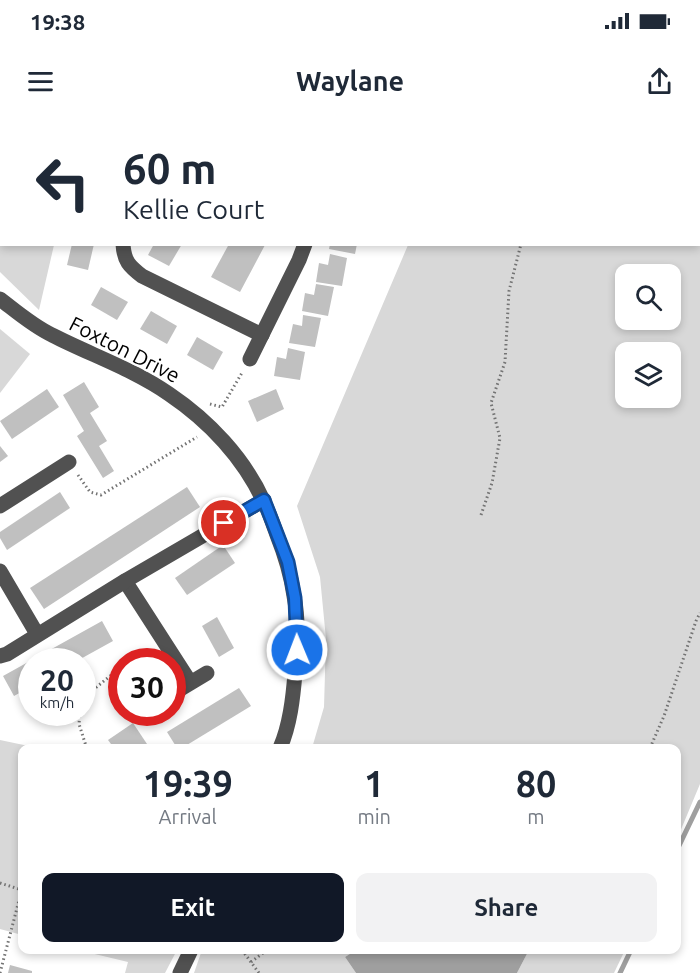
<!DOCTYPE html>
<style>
body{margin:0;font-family:Ubuntu,sans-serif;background:#f2f2f3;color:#1f2937;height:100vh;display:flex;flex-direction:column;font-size:22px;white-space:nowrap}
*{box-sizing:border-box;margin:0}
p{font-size:20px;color:#747a83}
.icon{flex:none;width:33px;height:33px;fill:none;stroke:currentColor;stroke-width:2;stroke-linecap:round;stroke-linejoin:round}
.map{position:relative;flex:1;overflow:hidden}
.sheet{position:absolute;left:18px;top:624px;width:663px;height:210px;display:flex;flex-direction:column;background:#fff;border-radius:12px;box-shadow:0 3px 9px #0003}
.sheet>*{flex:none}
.hud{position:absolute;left:0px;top:0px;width:700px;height:126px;box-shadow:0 3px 9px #0003;background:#fff;color:#1f2937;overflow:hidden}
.controls{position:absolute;left:615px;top:144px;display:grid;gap:12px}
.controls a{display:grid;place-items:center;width:66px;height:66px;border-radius:12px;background:#fff;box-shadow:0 3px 9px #0003;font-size:30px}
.speed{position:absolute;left:18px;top:528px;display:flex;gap:12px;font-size:30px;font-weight:700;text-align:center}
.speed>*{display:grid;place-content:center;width:78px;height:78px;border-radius:50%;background:#fff;box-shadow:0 3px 9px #0003;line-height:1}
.speed small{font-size:15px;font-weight:400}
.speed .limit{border:9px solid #d22;background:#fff;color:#111}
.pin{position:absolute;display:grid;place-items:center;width:51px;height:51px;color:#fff;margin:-26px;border:3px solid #fff;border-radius:50%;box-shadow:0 2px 6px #0007}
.me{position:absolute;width:66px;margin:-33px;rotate:359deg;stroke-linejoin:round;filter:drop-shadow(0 0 4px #0008)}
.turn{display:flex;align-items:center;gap:21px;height:126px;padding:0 24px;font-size:27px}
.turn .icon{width:78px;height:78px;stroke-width:2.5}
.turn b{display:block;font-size:42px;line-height:51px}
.eta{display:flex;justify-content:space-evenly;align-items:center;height:102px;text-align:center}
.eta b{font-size:36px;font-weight:600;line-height:42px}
.cta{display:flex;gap:12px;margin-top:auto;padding:12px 24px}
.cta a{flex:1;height:69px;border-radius:12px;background:#111827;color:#fff;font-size:24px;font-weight:600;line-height:69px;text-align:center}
.cta a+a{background:#f2f2f3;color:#1f2937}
.status{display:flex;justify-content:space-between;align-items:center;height:42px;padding:0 30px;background:#fff;direction:ltr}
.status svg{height:16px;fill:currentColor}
header{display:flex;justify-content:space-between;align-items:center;height:78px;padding:0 24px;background:#fff;font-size:27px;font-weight:600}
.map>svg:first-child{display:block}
</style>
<div class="status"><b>19:38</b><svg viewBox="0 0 49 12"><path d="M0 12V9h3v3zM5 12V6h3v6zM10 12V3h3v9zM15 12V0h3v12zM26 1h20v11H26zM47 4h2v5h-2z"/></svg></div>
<header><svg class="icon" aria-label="menu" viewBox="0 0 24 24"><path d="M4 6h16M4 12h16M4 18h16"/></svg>Waylane<svg class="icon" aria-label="share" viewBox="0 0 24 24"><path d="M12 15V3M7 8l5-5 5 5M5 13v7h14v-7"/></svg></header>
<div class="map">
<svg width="700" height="853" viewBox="0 0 700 853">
<rect width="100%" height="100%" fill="#fff"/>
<g fill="#d8d8d8" fill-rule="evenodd">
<path d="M0 0H80V2H2V124L54 125 39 190 0 152Z"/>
<path d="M461 0H700V664L677 719 676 628H312L324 587 326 519 320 457 297 386 408 125 699 124V2L461 1ZM670 154V200H626V154ZM670 232V278H626V232Z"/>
<path d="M0 209 30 234 0 273Z"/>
<path d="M0 620 38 628H22V815L0 809Z"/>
<path d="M78 830H177L165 853H125L128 842Z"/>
<path d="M202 830H356L345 837 356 853H194Z"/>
<path d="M529 830H625L614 853H517Z"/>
</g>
<path fill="#9f9f9f" d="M356 830H529L517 853H356L345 837Z"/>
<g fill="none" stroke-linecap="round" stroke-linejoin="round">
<g stroke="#9f9f9f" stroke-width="5">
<path d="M676 732 700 682"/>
<path d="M620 853 631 830"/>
</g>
</g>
<g fill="#c0c0c0">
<path d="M72 124H94L88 150 67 145Z"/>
<path d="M154 124H182L169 146 148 135Z"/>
<path d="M229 124 265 125 240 172 211 157Z"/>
<path d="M330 124H357L355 134 329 129Z"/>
<path d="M330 134 347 138 342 166 316 162 319 143 328 145Z"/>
<path d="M316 164 334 167 328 196 302 191 305 173 314 175Z"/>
<path d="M101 167 128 182 117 200 91 185Z"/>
<path d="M151 191 177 206 167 224 140 209Z"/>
<path d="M303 195 321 198 315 227 289 223 293 204 302 206Z"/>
<path d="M197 217 223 232 213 250 187 235Z"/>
<path d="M288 228 305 232 300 260 274 256 277 237 286 239Z"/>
<path d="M84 262 99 287 90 293 107 321 99 326 114 351 103 358 77 316 84 311 63 275Z"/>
<path d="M47 269 59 287 12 319 0 301Z"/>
<path d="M276 269 284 289 257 302 248 281Z"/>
<path d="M0 326 8 336 0 342Z"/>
<path d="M187 367 200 387 44 489 30 468Z"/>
<path d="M60 372 70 388 7 430 0 418V412Z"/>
<path d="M223 425 235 443 187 475 175 458Z"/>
<path d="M217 497 234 528 219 537 202 506Z"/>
<path d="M102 501 113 521 75 542H32V566L14 576 3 556Z"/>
<path d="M122 555V576L112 560Z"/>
<path d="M239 568 251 586 182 628H177L167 612Z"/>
<path d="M133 603 147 624 141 628H114L108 620Z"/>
<path d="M10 845 32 851V853H8Z"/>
</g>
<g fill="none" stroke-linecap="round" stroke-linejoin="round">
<g stroke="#737373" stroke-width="3" stroke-dasharray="1.5 3" stroke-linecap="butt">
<path d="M550 2V0"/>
<path d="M210 284 222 287 243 251"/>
<path d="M78 355 90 372 101 375 197 317"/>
<path d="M481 395 492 363 500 318 491 283 505 242 509 171 521 124"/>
<path d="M135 542 152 532"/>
<path d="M82 579 110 556 122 549"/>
<path d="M80 592 79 604 86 626 85 628"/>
<path d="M650 628 664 596 696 501 700 493"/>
<path d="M0 763 22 770"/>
<path d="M242 830 259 853"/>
<path d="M251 842 267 830"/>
<path d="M0 853 22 769"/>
</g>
<g stroke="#515151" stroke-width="15">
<path d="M171 2 172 0"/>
<path d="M351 2 352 0"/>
<path d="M123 124C124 141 129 146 142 156L262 215"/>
<path d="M0 179C17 192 33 206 52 215 91 235 133 249 169 274 209 301 244 338 264 382 269 392 273 404 277 415 285 435 291 455 294 476 299 501 297 528 295 553 293 578 290 605 280 628"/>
<path d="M250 239 299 140 305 124"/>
<path d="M0 386 69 342"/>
<path d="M0 451 37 514"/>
<path d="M125 461 190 562"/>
<path d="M0 536 7 534 125 461 264 380"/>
<path d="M172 574 207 553"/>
<path d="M180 853 191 830"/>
</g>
</g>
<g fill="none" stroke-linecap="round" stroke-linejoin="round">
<g stroke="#114b97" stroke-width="15">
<path id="route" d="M224 403 264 380 288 442 295 478 297 530"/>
</g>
<use href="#route" stroke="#1a73e8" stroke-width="10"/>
</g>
<g text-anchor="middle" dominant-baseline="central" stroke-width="4.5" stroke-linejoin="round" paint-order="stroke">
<g font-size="21" fill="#000" stroke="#fff">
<text transform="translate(125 229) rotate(27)">Foxton Drive</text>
</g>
</g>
</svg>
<div class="controls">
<a><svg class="icon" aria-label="search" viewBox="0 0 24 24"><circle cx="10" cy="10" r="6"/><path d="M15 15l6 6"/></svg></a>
<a><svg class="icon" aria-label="layers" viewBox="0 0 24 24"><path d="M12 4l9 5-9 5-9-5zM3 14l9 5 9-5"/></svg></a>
</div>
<div class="speed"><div>20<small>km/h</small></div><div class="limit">30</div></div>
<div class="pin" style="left:224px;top:403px;background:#d93025"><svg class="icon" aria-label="arrive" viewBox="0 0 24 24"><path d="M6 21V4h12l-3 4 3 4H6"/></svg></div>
<svg class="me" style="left:297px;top:530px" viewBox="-20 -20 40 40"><circle r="17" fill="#1a73e8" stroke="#fff" stroke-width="3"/><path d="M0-11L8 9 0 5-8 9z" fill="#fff"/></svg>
<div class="hud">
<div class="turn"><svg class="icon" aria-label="left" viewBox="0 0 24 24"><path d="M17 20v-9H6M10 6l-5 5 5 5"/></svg><div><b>60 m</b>Kellie Court</div></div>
</div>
<section class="sheet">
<div class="eta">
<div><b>19:39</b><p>Arrival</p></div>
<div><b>1</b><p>min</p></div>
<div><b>80</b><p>m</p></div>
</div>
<div class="cta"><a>Exit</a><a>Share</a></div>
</section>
</div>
